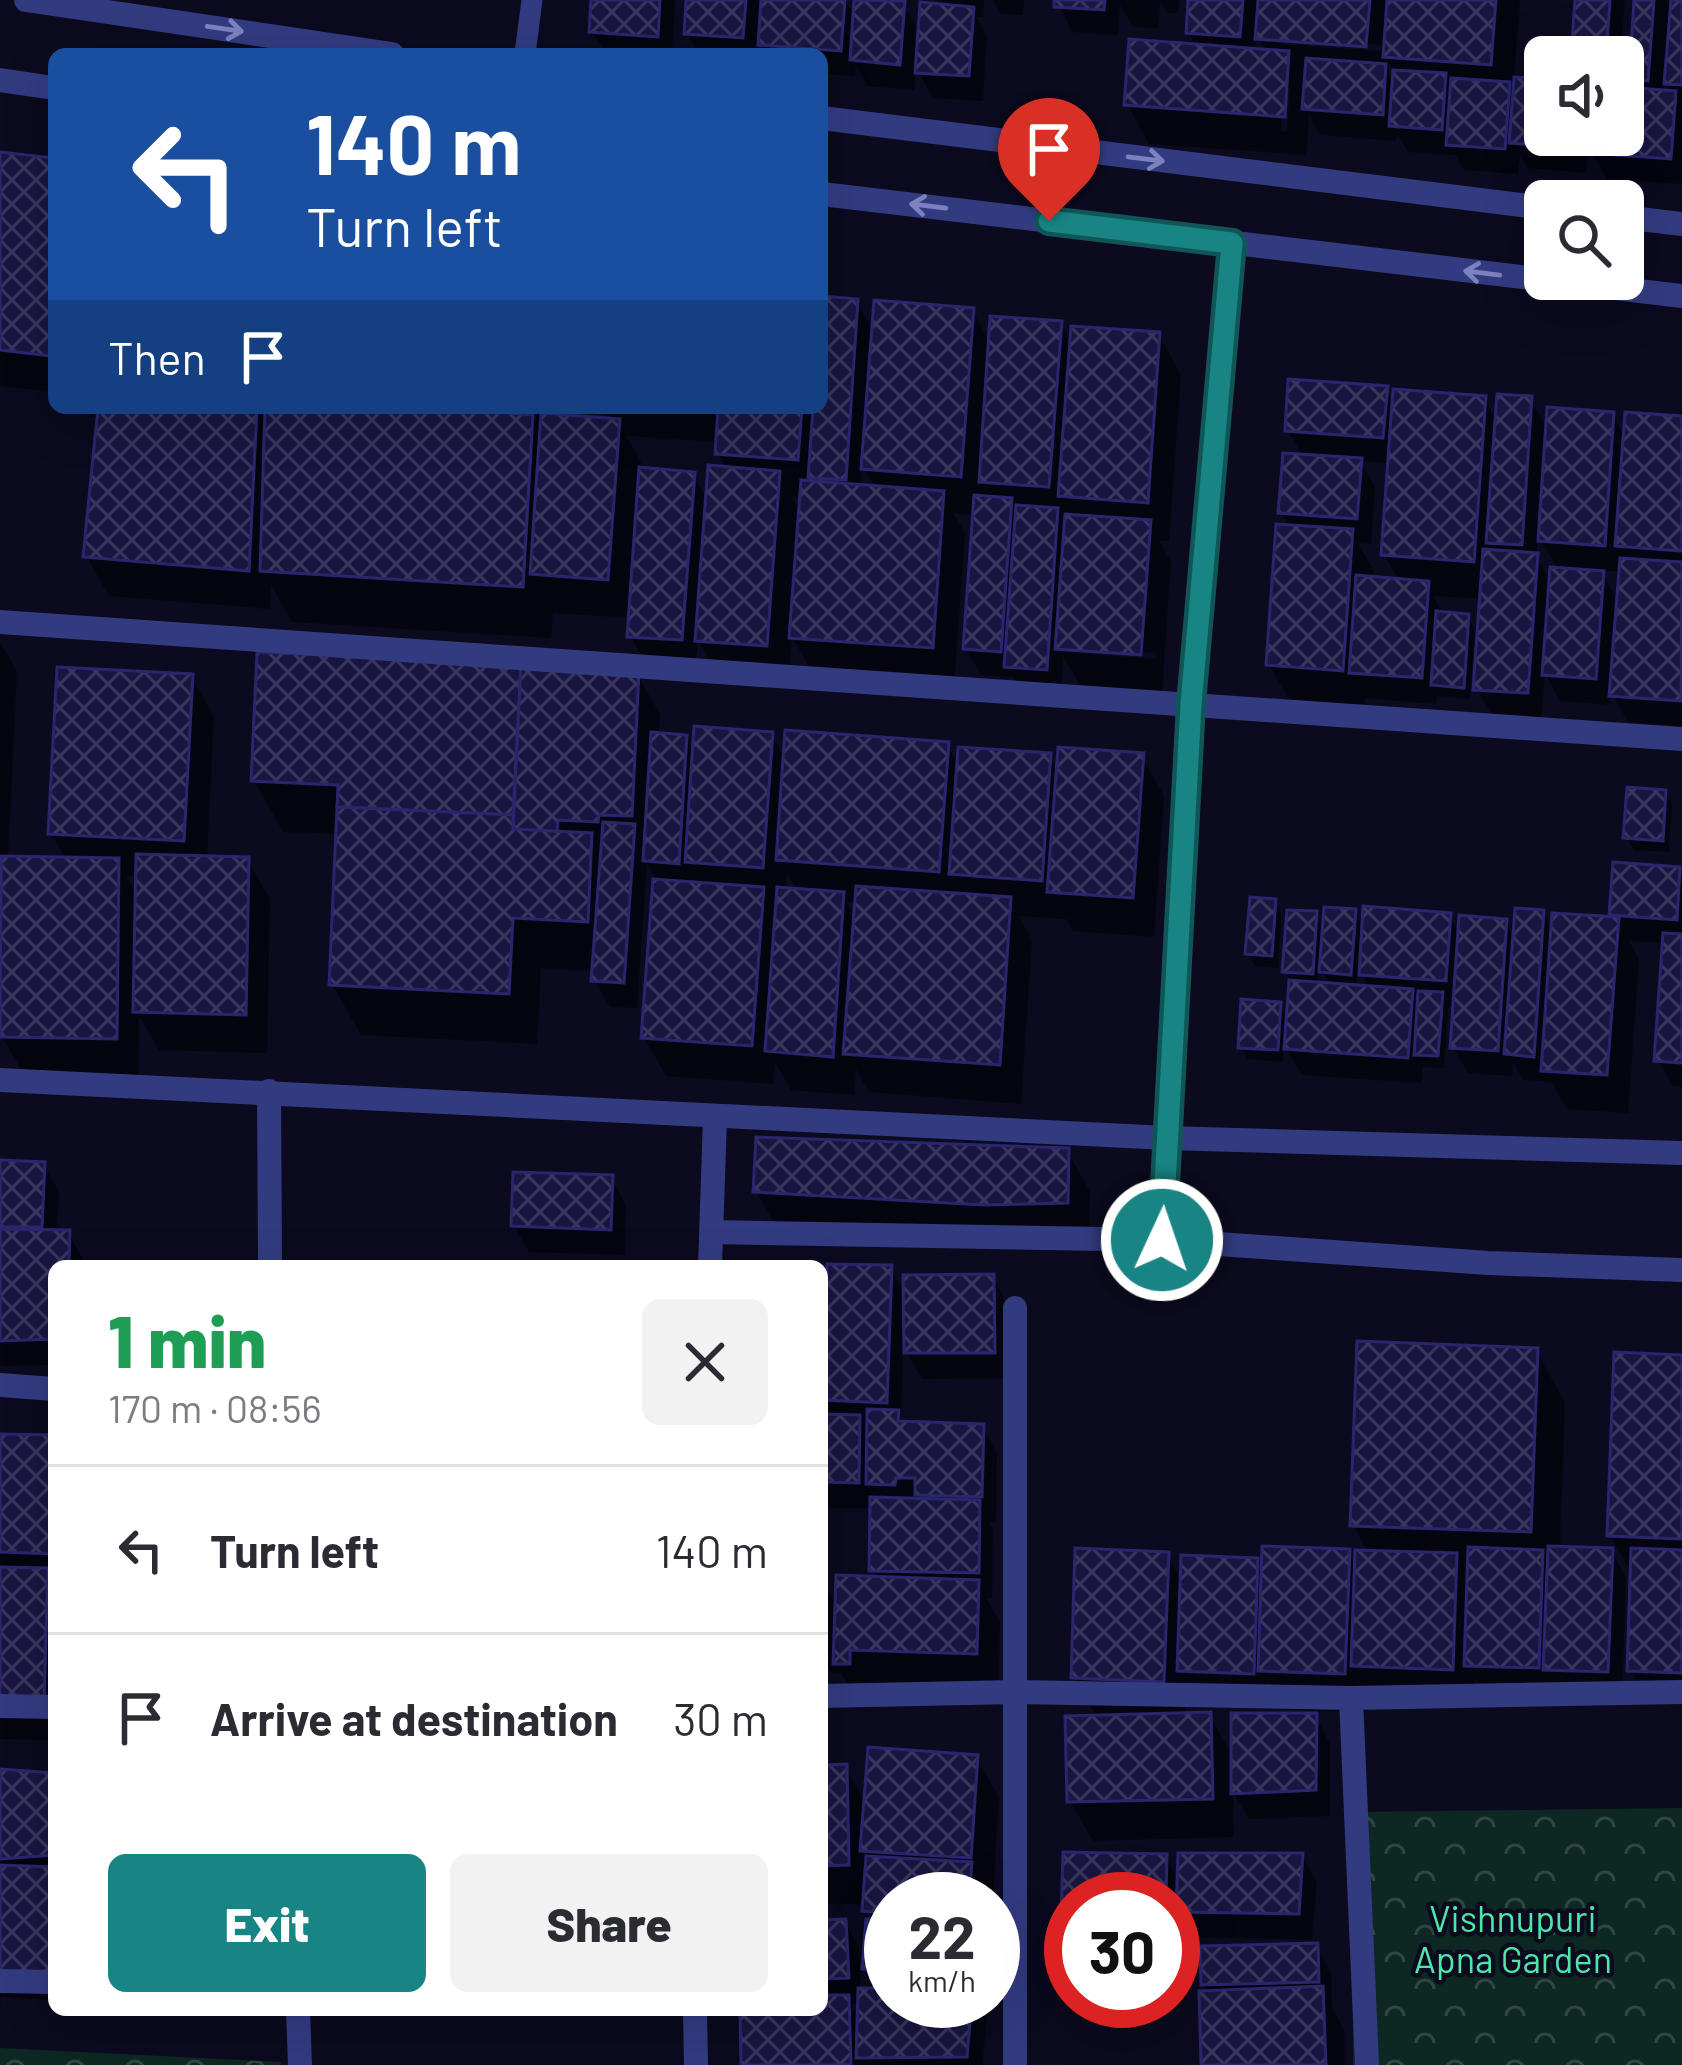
<!DOCTYPE html>
<meta charset="utf-8">
<style>
body{margin:0;font-family:Barlow,sans-serif;background:#f2f2f3;color:#2b2b33;height:100vh;display:flex;flex-direction:column;font-size:45px;white-space:nowrap}
*{box-sizing:border-box;margin:0}
p{font-size:39px;color:#7c7c81}
.icon{flex:none;width:66px;height:66px;fill:none;stroke:currentColor;stroke-width:2;stroke-linecap:round;stroke-linejoin:round}
.map{position:relative;flex:1;overflow:hidden}
.side{position:absolute;left:48px;top:1260px;width:780px;height:756px;display:flex;flex-direction:column;background:#fff;border-radius:18px;box-shadow:0 12px 48px #0002}
.side>*{flex:none}
.guide{position:absolute;left:48px;top:48px;width:780px;height:366px;border-radius:18px;box-shadow:0 12px 48px #0002;background:#1a4fa0;color:#fff;overflow:hidden}
.fabs{position:absolute;left:1524px;top:36px;display:grid;gap:24px}
.fabs a{display:grid;place-items:center;width:120px;height:120px;border-radius:18px;background:#fff;box-shadow:0 12px 48px #0002;font-size:60px}
.speed{position:absolute;left:864px;top:1872px;display:flex;gap:24px;font-size:60px;font-weight:700;text-align:center}
.speed>*{display:grid;place-content:center;width:156px;height:156px;border-radius:50%;background:#fff;box-shadow:0 12px 48px #0002;line-height:1}
.speed small{font-size:30px;font-weight:400}
.speed .limit{border:18px solid #d22;background:#fff;color:#111}
.pin{position:absolute;display:grid;place-items:center;width:102px;height:102px;color:#fff;margin:-123px -51px;border-radius:50% 50% 50% 0;rotate:-45deg;box-shadow:0 0 12px #0007}
.pin .icon{rotate:45deg}
.me{position:absolute;width:132px;margin:-66px;rotate:3deg;stroke-linejoin:round;filter:drop-shadow(0 0 9px #0008)}
.turn{display:flex;align-items:center;gap:42px;height:252px;padding:0 60px;font-size:54px}
.turn .icon{width:156px;height:156px;stroke-width:2.5}
.turn b{display:block;font-size:84px;line-height:102px}
.then{display:flex;align-items:center;height:114px;padding:0 60px;background:#0003;gap:24px;font-size:45px}
.round{display:grid;place-items:center;flex:none;width:126px;height:126px;border-radius:18px;background:#f2f2f3}
.overview{display:flex;align-items:center;justify-content:space-between;height:204px;padding:0 60px}
h1{font-size:72px;font-weight:800;line-height:90px;color:#1e9e55}
.cta{display:flex;gap:24px;margin-top:auto;padding:24px 60px}
.cta a{flex:1;height:138px;border-radius:18px;background:#188584;color:#fff;font-size:48px;font-weight:800;line-height:138px;text-align:center}
.cta a+a{background:#f2f2f3;color:#2b2b33}
ul{padding:0;list-style:none}
li{display:flex;align-items:center;gap:36px;height:168px;padding:0 60px;border-top:3px solid #e1e1e2}
li div{flex:1}
li b{display:block;font-size:45px}
li em{font-style:normal}
.map>svg:first-child{display:block}
</style>
<div class="map">
<svg width="1682" height="2065" viewBox="0 0 1682 2065">
<defs>
<pattern id="park-crowns" width="20" height="18" patternUnits="userSpaceOnUse" patternTransform="scale(3)"><rect width="20" height="18" fill="#0d2823"/><path d="M2 6a3 3 0 1 1 6 0M12 15a3 3 0 1 1 6 0" fill="none" stroke="#2f4644"/></pattern>
<pattern id="building-cross-hatch" width="8" height="8" patternUnits="userSpaceOnUse" patternTransform="scale(3)"><rect width="8" height="8" fill="#181540"/><path d="M0 0l8 8M0 8l8-8" fill="none" stroke="#38365d"/></pattern>
</defs>
<rect width="100%" height="100%" fill="#0b0a1e"/>
<g fill="url(#park-crowns)">
<path d="M1682 1808V2065H1353L1356 1812Z"/>
<path d="M0 2048 281 2062V2065H0Z"/>
</g>
<g fill="#0007" fill-rule="evenodd">
<path d="M594 0H675L672 54H606L592 31Z"/>
<path d="M689 0H759L764 8V0H845L856 18 903 4 920 34 942 7 938 0H984L983 17H976L987 36 983 101 933 98 916 68 914 90 868 86 856 65 855 76 822 74V54H767L758 39 757 54H699L687 34Z"/>
<path d="M993 0H1024L1023 15 1001 14Z"/>
<path d="M1057 0H1179L1178 13H1167L1160 1 1158 28 1133 27 1120 5 1118 35 1072 32Z"/>
<path d="M1191 0H1520L1514 80 1545 82V135H1623V90L1639 91 1632 78 1637 0H1682V184L1607 179 1588 147 1586 173 1528 168 1520 155 1518 174 1464 170 1455 155 1408 152 1397 133 1396 141 1320 135 1309 116 1306 155 1149 144 1127 104 1197 47 1189 33ZM1256 34 1267 52 1255 51ZM1279 37 1382 45 1381 51 1279 44ZM1389 63 1396 74 1395 86 1388 74ZM1664 77 1674 94 1663 93ZM1284 87H1290L1287 132 1281 131Z"/>
<path d="M1578 0H1625L1621 57H1574Z"/>
<path d="M0 155 54 161V392L0 386Z"/>
<path d="M857 302 874 333 972 310 991 344 1060 324 1072 345 1159 335 1181 375 1169 541 1159 540 1171 562 1162 693 1081 687 1063 656 1061 695 1023 693 1013 677 981 675 966 649 976 515 953 513 965 533 954 686 815 677 792 637 788 685 720 680 698 640 696 666 645 662 630 636 631 618 553 613 551 638 292 622 271 585 270 609 109 596 87 557 100 418 91 417 85 408H579L578 418 607 421 600 408H822V325ZM626 436 719 442 718 453 727 470 708 501 693 475 640 470 641 461ZM862 465 876 489 861 488ZM791 496 803 497 802 514ZM1079 647 1156 653 1155 659 1079 653Z"/>
<path d="M1386 389 1395 405 1484 399 1498 423 1530 399 1549 431 1612 415 1626 439 1682 419V726L1628 722 1611 692 1610 705 1560 701 1545 674 1541 719 1492 715 1477 689 1483 599 1434 596 1442 615 1467 617 1475 629 1470 699 1437 696 1436 704 1365 698 1364 709 1292 704 1269 665 1290 528 1282 513 1303 457 1288 430ZM1360 461 1391 463 1384 555 1400 582 1373 580 1374 571 1358 543 1371 544 1375 487ZM1538 535 1559 571 1552 583 1536 556ZM1600 570 1622 572 1619 603Z"/>
<path d="M0 642 17 671 8 860H67L51 834 191 677 214 716 207 859 247 860 270 899 267 1053 159 1050 139 1016 138 1077 25 1076 2 1037 0 1010ZM126 876H139V897Z"/>
<path d="M519 667 524 677 637 674 660 714 659 736 686 738 695 754 771 735 786 760 947 745 960 766 1049 756 1059 773 1142 756 1164 796 1154 937 1073 931 1066 919 1019 916 1032 940 1021 1104 869 1092 856 1069 854 1095 791 1090 775 1062 773 1084 666 1076 644 1037 656 878 647 864 637 1008 610 1007 594 980 595 971 541 968 537 1044 361 1035 332 984 338 834 283 832 254 781ZM787 873 797 891 785 890ZM847 902 857 903 856 919Z"/>
<path d="M1665 792 1672 805 1669 852 1634 850 1626 837Z"/>
<path d="M1678 869 1682 876V1087L1673 1086 1658 1060 1666 943 1629 941 1639 960 1628 1113 1567 1109 1551 1082 1523 1080 1513 1063 1512 1076 1468 1073 1453 1047 1456 1006H1448L1444 1068 1423 1067 1421 1083 1302 1075 1284 1045 1283 1062 1248 1059 1241 1047 1279 1005 1289 1022 1292 982 1286 971 1315 914 1325 932 1354 912 1365 931 1449 915 1461 936 1505 922 1516 940 1543 913 1554 933 1615 920 1612 915ZM1319 966 1331 986 1318 985ZM1358 967 1370 989 1356 988Z"/>
<path d="M1274 902 1281 915 1278 968 1255 966 1248 953Z"/>
<path d="M1067 1151 1090 1191 1089 1242 779 1231 756 1191Z"/>
<path d="M0 1163 43 1165 59 1191 57 1233H68L83 1259V1266H54V1365L0 1366Z"/>
<path d="M611 1178 626 1205 625 1255 529 1252 514 1226Z"/>
<path d="M890 1268 906 1297 992 1277 1007 1303 1008 1378 922 1379 903 1346 901 1419 904 1425 982 1427 997 1453 996 1522H989L993 1529 992 1598H986L1000 1622 998 1693 858 1703 841 1673 822 1672V1587L827 1588 838 1606 877 1579 872 1570 873 1508H822V1284L829 1296Z"/>
<path d="M1536 1351 1565 1402 1560 1549 1611 1551 1626 1577 1622 1697 1561 1695 1553 1680 1552 1693 1483 1691 1475 1678 1474 1708 1376 1705 1367 1688 1366 1713 1283 1709 1268 1682 1267 1700 1195 1697 1187 1681 1185 1716 1209 1715 1234 1758 1315 1716 1330 1743V1816L1249 1819 1233 1792 1234 1837 1093 1841 1070 1801 1097 1718 1074 1678 1167 1555 1183 1583 1256 1561 1264 1575 1348 1552 1358 1569 1369 1554 1353 1525Z"/>
<path d="M1682 1358V1698L1645 1696 1630 1670 1633 1575 1610 1536Z"/>
<path d="M0 1437 54 1438V1740L0 1739Z"/>
<path d="M976 1757 999 1797 993 1896 891 1899V2001H985L978 2003 987 2018 982 2065H744L743 2010H822V1923L844 1922 859 1949 861 1991H879L865 1969 872 1922 866 1904H822V1768L845 1767 867 1805ZM851 2004H861L860 2020Z"/>
<path d="M0 1772 54 1776V2000L1 1997 0 2004Z"/>
<path d="M1066 1855 1165 1857 1180 1883 1302 1856 1317 1882 1312 1940 1195 1937 1180 1912 1179 1945H1173V1899H1071V1929L1064 1917Z"/>
<path d="M1316 1946 1331 1972 1332 2008 1344 2029 1345 2065H1204L1209 1994 1204 1985Z"/>
</g>
<g fill="url(#building-cross-hatch)" stroke="#29266d" stroke-width="3">
<path d="M591 0H660L658 37 589 32Z"/>
<path d="M686 0H746L743 38 684 34Z"/>
<path d="M761 0H845L841 51 758 45Z"/>
<path d="M854 0 905 1 900 65 850 60Z"/>
<path d="M1054 0H1105L1104 10 1054 7Z"/>
<path d="M1188 0H1243L1240 37 1186 33Z"/>
<path d="M1258 0H1370L1366 47 1255 39Z"/>
<path d="M1387 0H1496L1491 65 1383 57Z"/>
<path d="M1575 0H1610L1606 57H1571Z"/>
<path d="M1634 0H1654L1648 81 1629 79Z"/>
<path d="M1671 0H1682V85L1664 84Z"/>
<path d="M920 2 974 7 969 76 915 73Z"/>
<path d="M1129 39 1289 51 1285 117 1124 105Z"/>
<path d="M1306 58 1386 64 1383 115 1302 109Z"/>
<path d="M1393 70 1446 73 1442 130 1389 126Z"/>
<path d="M1514 77 1545 79V135H1574L1573 148 1509 143Z"/>
<path d="M1451 78 1510 82 1505 149 1446 145Z"/>
<path d="M1623 87 1676 91 1671 159 1589 153 1590 135H1623Z"/>
<path d="M0 152 54 158 51 356 0 350Z"/>
<path d="M822 296 858 299 846 480 808 478 813 408H822Z"/>
<path d="M874 300 974 308 961 477 861 469Z"/>
<path d="M990 316 1062 321 1049 487 979 482Z"/>
<path d="M1071 326 1160 332 1148 503 1058 496Z"/>
<path d="M1288 379 1388 386 1383 438 1285 431Z"/>
<path d="M1393 389 1486 396 1474 562 1381 555Z"/>
<path d="M1497 394 1532 396 1522 545 1486 543Z"/>
<path d="M1547 407 1614 412 1605 546 1538 541Z"/>
<path d="M98 408H257L249 571 83 557Z"/>
<path d="M265 408H444L533 415 523 587 260 571Z"/>
<path d="M718 408H802L798 460 715 454Z"/>
<path d="M1625 412 1682 416V551L1615 546Z"/>
<path d="M541 413 620 419 608 580 530 574Z"/>
<path d="M1283 453 1362 458 1357 519 1278 513Z"/>
<path d="M708 465 780 471 767 646 695 641Z"/>
<path d="M639 467 695 472 682 640 627 637Z"/>
<path d="M801 480 944 491 933 648 789 638Z"/>
<path d="M974 495 1012 498 1001 652 963 649Z"/>
<path d="M1016 505 1058 508 1047 670 1004 667Z"/>
<path d="M1065 514 1151 520 1141 655 1055 649Z"/>
<path d="M1276 524 1353 529 1343 671 1266 665Z"/>
<path d="M1483 549 1538 553 1528 693 1473 690Z"/>
<path d="M1620 558 1682 562 1681 701 1609 696Z"/>
<path d="M1550 567 1604 571 1596 679 1542 675Z"/>
<path d="M1356 575 1429 581 1422 678 1349 673Z"/>
<path d="M1436 611 1469 614 1464 688 1431 685Z"/>
<path d="M257 652 521 664 513 815 337 807 338 785 251 781Z"/>
<path d="M521 664 639 671 632 816 599 815 598 822 558 820 557 832 513 829Z"/>
<path d="M57 667 193 674 184 841 48 834Z"/>
<path d="M694 726 773 732 763 868 685 862Z"/>
<path d="M785 730 949 742 939 872 776 860Z"/>
<path d="M651 732 687 735 679 864 643 861Z"/>
<path d="M958 747 1051 753 1042 881 949 874Z"/>
<path d="M1058 747 1144 753 1133 898 1047 892Z"/>
<path d="M1627 787 1666 790 1663 841 1623 838Z"/>
<path d="M337 807 513 815V829L592 833 588 922 513 918 509 994 329 985Z"/>
<path d="M603 822 635 824 624 983 591 981Z"/>
<path d="M136 854 249 857 246 1015 133 1012Z"/>
<path d="M1 856 119 858 117 1039 0 1037Z"/>
<path d="M1613 862 1680 867 1677 920 1609 915Z"/>
<path d="M653 879 764 887 752 1046 641 1038Z"/>
<path d="M856 886 1011 897 1000 1065 843 1054Z"/>
<path d="M777 887 844 892 833 1057 765 1051Z"/>
<path d="M1250 897 1276 899 1272 956 1245 954Z"/>
<path d="M1363 906 1451 913 1446 981 1359 975Z"/>
<path d="M1324 907 1356 909 1351 975 1319 972Z"/>
<path d="M1515 908 1544 910 1534 1057 1504 1054Z"/>
<path d="M1287 910 1317 911 1313 974 1282 972Z"/>
<path d="M1552 913 1619 917 1607 1075 1541 1071Z"/>
<path d="M1459 915 1507 919 1498 1051 1450 1048Z"/>
<path d="M1663 933 1682 934V1063L1654 1061Z"/>
<path d="M1289 980 1413 989 1408 1058 1284 1049Z"/>
<path d="M1418 991 1443 992 1438 1056 1414 1055Z"/>
<path d="M1241 999 1281 1002 1278 1050 1238 1048Z"/>
<path d="M756 1137 1069 1148 1068 1203 984 1205 753 1192Z"/>
<path d="M0 1160 45 1162 42 1227H0Z"/>
<path d="M513 1172 613 1175 611 1230 511 1226Z"/>
<path d="M0 1229 70 1230 69 1266H54V1339L0 1341Z"/>
<path d="M827 1264 892 1265 887 1403 822 1400Z"/>
<path d="M994 1274 995 1353H904L903 1275Z"/>
<path d="M1357 1341 1538 1348 1531 1532 1350 1526Z"/>
<path d="M1614 1352 1682 1355V1539L1607 1536Z"/>
<path d="M867 1409 899 1410 898 1421 984 1424 982 1497 915 1495V1478H896L895 1485 866 1484Z"/>
<path d="M822 1414 860 1415 859 1483 822 1482Z"/>
<path d="M0 1434 54 1435V1554L0 1552Z"/>
<path d="M870 1497 980 1500 979 1573 869 1571Z"/>
<path d="M1262 1546 1350 1549 1345 1674 1258 1671Z"/>
<path d="M1548 1546 1613 1548 1608 1672 1543 1670Z"/>
<path d="M1468 1547 1543 1550 1539 1668 1464 1666Z"/>
<path d="M1075 1548 1169 1552 1164 1682 1071 1678Z"/>
<path d="M1631 1548 1682 1550V1673L1627 1671Z"/>
<path d="M1355 1550 1457 1553 1453 1670 1351 1666Z"/>
<path d="M1181 1555 1258 1558 1254 1674 1177 1671Z"/>
<path d="M0 1567 48 1568 44 1702 0 1701Z"/>
<path d="M836 1575 979 1580 977 1654 850 1650V1664H833Z"/>
<path d="M1211 1712 1213 1799 1067 1802 1065 1716Z"/>
<path d="M1231 1713H1317L1316 1790 1231 1794Z"/>
<path d="M868 1747 978 1755 971 1858 860 1851Z"/>
<path d="M847 1764 849 1865 822 1866V1765Z"/>
<path d="M0 1769 54 1773V1855L0 1859Z"/>
<path d="M1063 1852 1167 1854 1166 1899H1071V1918H1061Z"/>
<path d="M1178 1853H1303L1299 1914 1176 1912Z"/>
<path d="M866 1856 972 1862 969 1899H891V1913L862 1911Z"/>
<path d="M0 1865 54 1867V1975L0 1973Z"/>
<path d="M846 1919 849 1978 822 1979V1920Z"/>
<path d="M866 1919 891 1920V1972L862 1969Z"/>
<path d="M1318 1943 1319 1982 1201 1985 1200 1946Z"/>
<path d="M1323 1986 1326 2065H1201L1199 1991Z"/>
<path d="M858 1988H891V2001H972L967 2057 856 2058Z"/>
<path d="M822 1995H849L851 2065H741L740 2010H822Z"/>
</g>
<g fill="none" stroke-linecap="round" stroke-linejoin="round">
<path stroke="#323b80" stroke-width="21" d="M525 54 532 0"/>
<g stroke="#323b80" stroke-width="24">
<path d="M0 622 1682 739"/>
<path d="M0 1080 1167 1138 1682 1153"/>
<path d="M269 1091 270 1266"/>
<path d="M712 1232 1162 1240 1488 1263 1682 1270"/>
<path d="M1162 1240 1191 703 1231 243"/>
<path d="M710 1266 715 1118"/>
<path d="M0 1385 54 1389"/>
<path d="M822 1696 1015 1692 1351 1698 1682 1692"/>
<path d="M1351 1698 1367 2065"/>
<path d="M0 1706 54 1707"/>
<path d="M0 1981 54 1982"/>
<path d="M298 2010 300 2065"/>
<path d="M695 2010 696 2065"/>
<path d="M1015 2065V1308"/>
</g>
<g stroke="#323b80" stroke-width="24">
<path d="M26 0 392 54"/>
<path d="M0 80 54 88"/>
<path d="M822 118 1545 208"/>
<path d="M822 194 1682 296"/>
<path d="M1623 217 1682 224"/>
</g>
</g>
<defs><path id="oneway-shaft" d="M-6 0H5M1.5-3L5.5 0L1.5 3" fill="none" stroke-width="1.6" stroke-linecap="round" stroke-linejoin="round" transform="scale(3)"/></defs>
<g stroke="#7c82c0">
<use href="#oneway-shaft" transform="translate(225 29) rotate(8)"/>
<use href="#oneway-shaft" transform="translate(1146 159) rotate(7)"/>
<use href="#oneway-shaft" transform="translate(928 206) rotate(-173)"/>
<use href="#oneway-shaft" transform="translate(1482 273) rotate(-173)"/>
</g>
<g fill="none" stroke-linecap="round" stroke-linejoin="round">
<g stroke="#105656" stroke-width="30">
<path id="route" d="M1049 221 1232 243 1191 704 1162 1240"/>
</g>
<use href="#route" stroke="#188584" stroke-width="21"/>
</g>
<g text-anchor="middle" dominant-baseline="central" stroke-width="9" stroke-linejoin="round" paint-order="stroke">
<g font-size="36" fill="#4ce6a9" stroke="#0b0a1e">
<text x="1513" y="1917">Vishnupuri<tspan x="1513" dy="41">Apna Garden</tspan></text>
</g>
</g>
</svg>
<div class="fabs">
<a><svg class="icon" aria-label="sound" viewBox="0 0 24 24"><path d="M4 9h4l5-4v14l-5-4H4zM17 9q2 3 0 6"/></svg></a>
<a><svg class="icon" aria-label="search" viewBox="0 0 24 24"><circle cx="10" cy="10" r="6"/><path d="M15 15l6 6"/></svg></a>
</div>
<div class="speed"><div>22<small>km/h</small></div><div class="limit">30</div></div>
<div class="pin" style="left:1049px;top:221px;background:#d93025"><svg class="icon" aria-label="arrive" viewBox="0 0 24 24"><path d="M6 21V4h12l-3 4 3 4H6"/></svg></div>
<svg class="me" style="left:1162px;top:1240px" viewBox="-20 -20 40 40"><circle r="17" fill="#188584" stroke="#fff" stroke-width="3"/><path d="M0-11L8 9 0 5-8 9z" fill="#fff"/></svg>
<div class="guide">
<div class="turn"><svg class="icon" aria-label="left" viewBox="0 0 24 24"><path d="M17 20v-9H6M10 6l-5 5 5 5"/></svg><div><b>140 m</b>Turn left</div></div>
<div class="then">Then<svg class="icon" aria-label="arrive" viewBox="0 0 24 24"><path d="M6 21V4h12l-3 4 3 4H6"/></svg></div>
</div>
<section class="side">
<div class="overview"><div><h1>1 min</h1><p>170 m · 08:56</p></div><a class="round"><svg class="icon" aria-label="close" viewBox="0 0 24 24"><path d="M6 6l12 12M18 6L6 18"/></svg></a></div>
<ul>
<li><svg class="icon" aria-label="left" viewBox="0 0 24 24"><path d="M17 20v-9H6M10 6l-5 5 5 5"/></svg><div><b>Turn left</b></div><em>140 m</em></li>
<li><svg class="icon" aria-label="arrive" viewBox="0 0 24 24"><path d="M6 21V4h12l-3 4 3 4H6"/></svg><div><b>Arrive at destination</b></div><em>30 m</em></li>
</ul>
<div class="cta"><a>Exit</a><a>Share</a></div>
</section>
</div>
